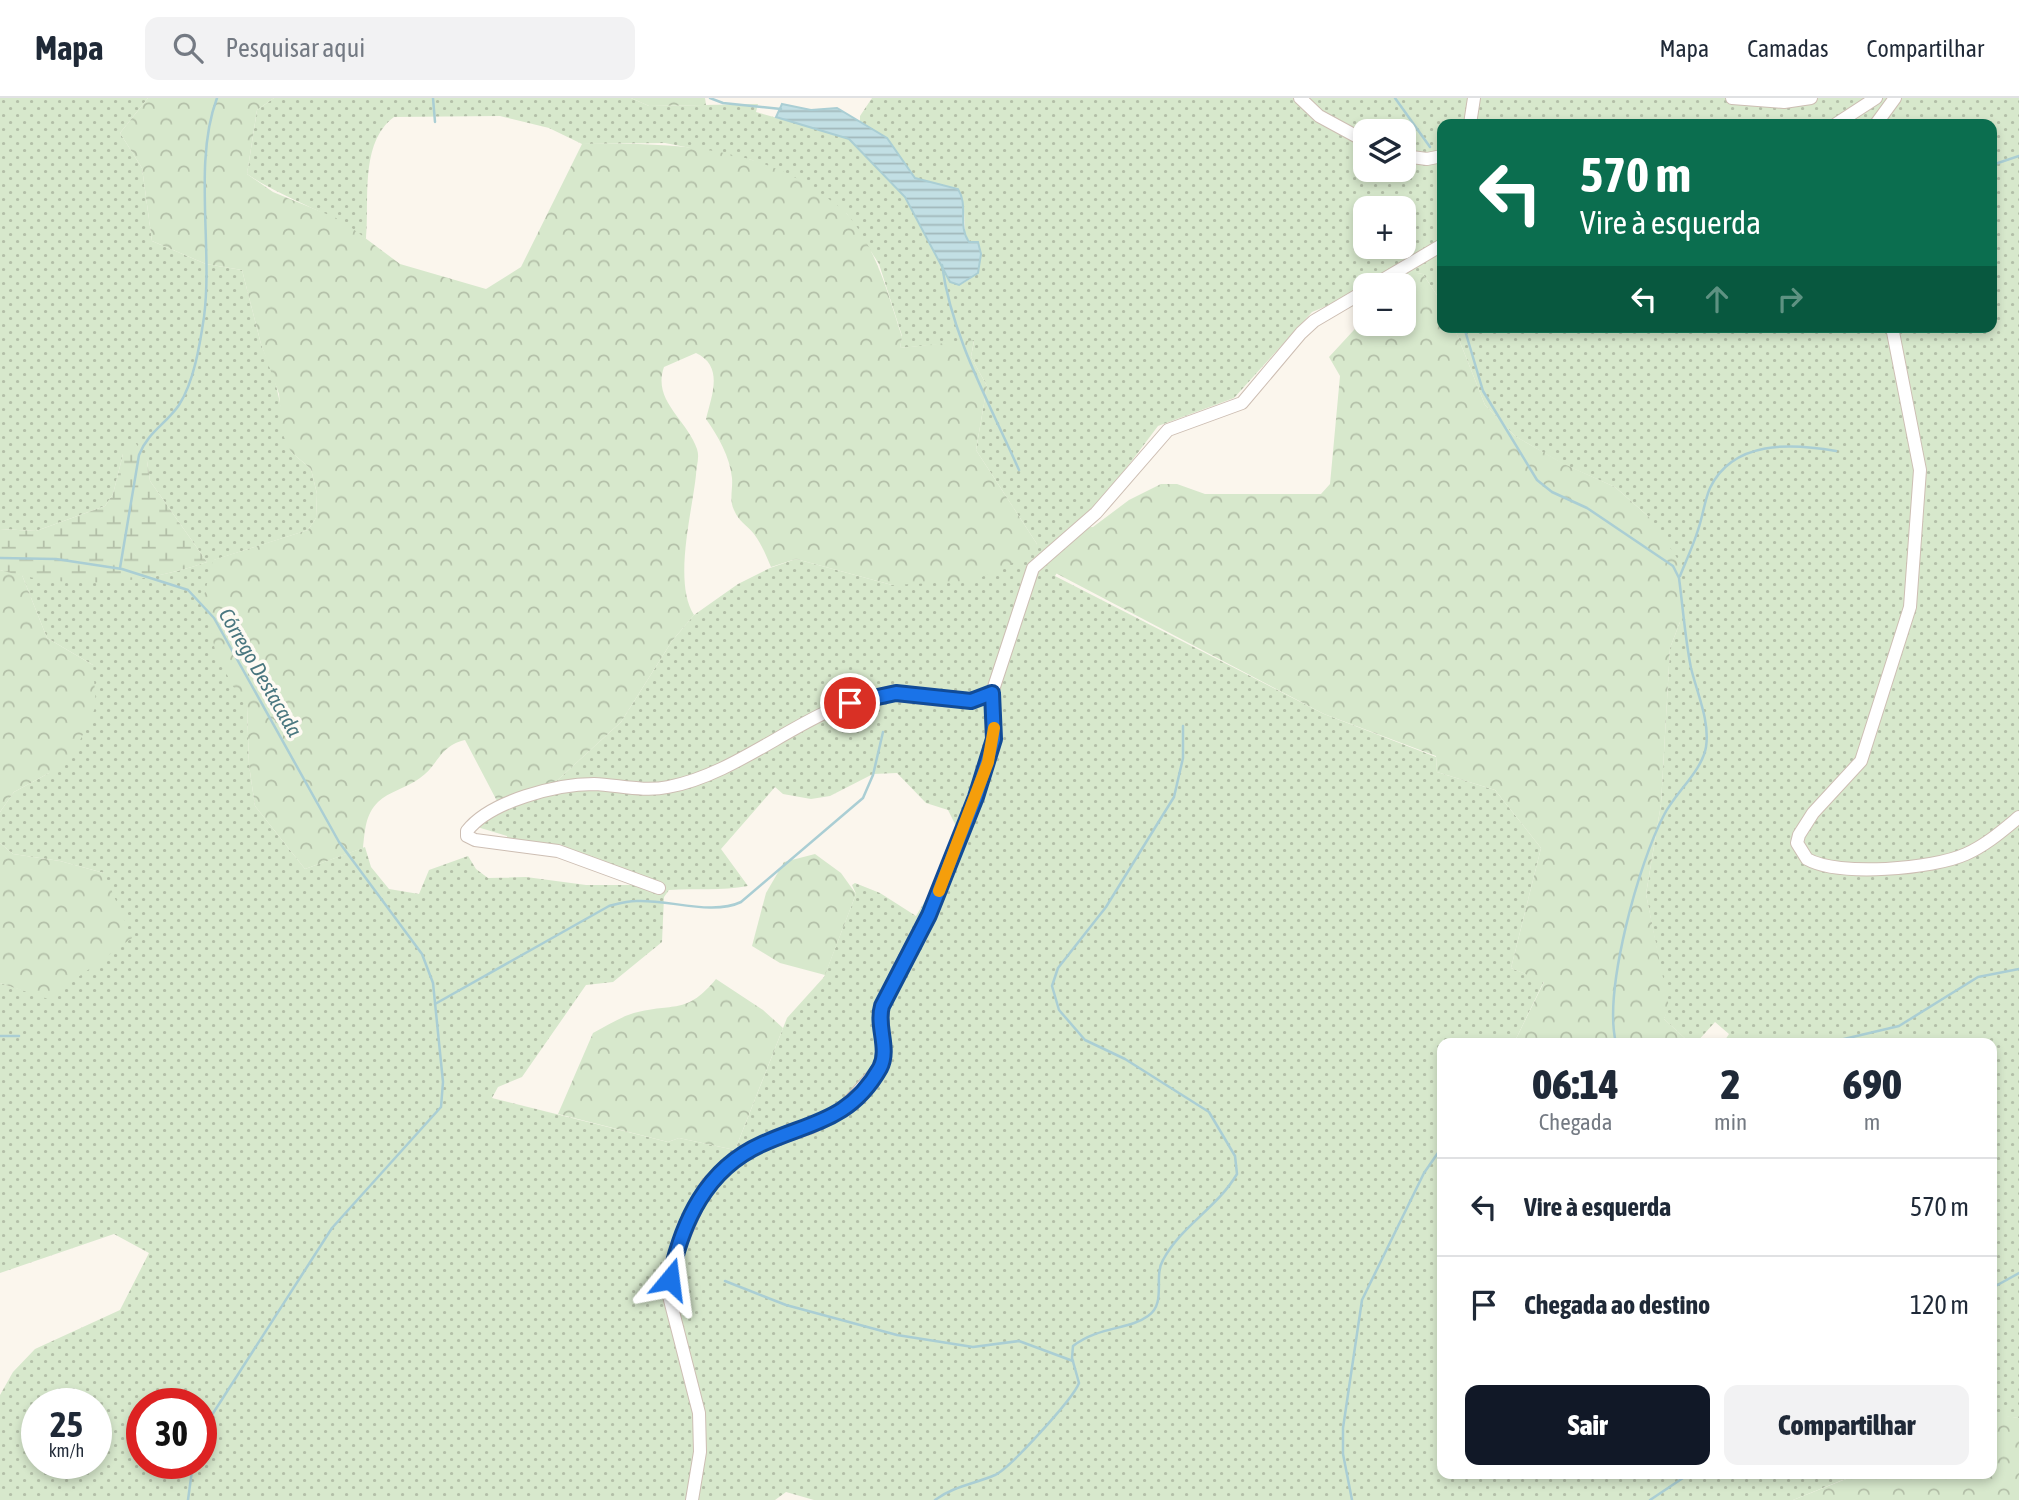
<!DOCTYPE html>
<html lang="pt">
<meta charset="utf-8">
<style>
body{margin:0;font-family:"Asap Condensed",sans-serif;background:#f2f2f3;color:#1f2937;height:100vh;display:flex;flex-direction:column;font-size:26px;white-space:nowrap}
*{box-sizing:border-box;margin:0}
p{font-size:23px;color:#747a83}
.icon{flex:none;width:38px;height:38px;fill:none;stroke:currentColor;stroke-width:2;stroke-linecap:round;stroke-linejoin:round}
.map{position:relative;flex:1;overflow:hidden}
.drawer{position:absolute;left:1437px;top:940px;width:560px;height:441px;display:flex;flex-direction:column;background:#fff;border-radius:14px;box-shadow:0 4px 10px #0003}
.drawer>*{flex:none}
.banner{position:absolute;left:1437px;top:21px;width:560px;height:214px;border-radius:14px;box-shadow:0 4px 10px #0003;background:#0b6e4f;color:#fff;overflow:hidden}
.controls{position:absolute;left:1353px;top:21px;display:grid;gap:14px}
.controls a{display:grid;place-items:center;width:63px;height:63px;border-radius:14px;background:#fff;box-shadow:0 4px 10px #0003;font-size:35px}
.speed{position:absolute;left:21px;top:1290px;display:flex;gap:14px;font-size:35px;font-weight:700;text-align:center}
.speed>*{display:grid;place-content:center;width:91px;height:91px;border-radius:50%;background:#fff;box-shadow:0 4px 10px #0003;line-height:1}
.speed small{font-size:18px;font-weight:400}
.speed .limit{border:10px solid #d22;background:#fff;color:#111}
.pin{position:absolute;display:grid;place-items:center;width:60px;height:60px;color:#fff;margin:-30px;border:4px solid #fff;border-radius:50%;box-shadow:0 2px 7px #0007}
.me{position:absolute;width:77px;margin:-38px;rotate:16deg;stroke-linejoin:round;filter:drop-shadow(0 0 5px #0008)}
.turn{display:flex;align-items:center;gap:24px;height:147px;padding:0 28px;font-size:32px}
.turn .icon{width:91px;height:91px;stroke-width:2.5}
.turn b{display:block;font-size:49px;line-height:60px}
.lanes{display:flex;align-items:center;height:66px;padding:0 28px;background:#0003;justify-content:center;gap:35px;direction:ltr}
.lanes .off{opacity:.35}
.eta{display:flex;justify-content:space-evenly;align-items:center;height:119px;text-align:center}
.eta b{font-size:42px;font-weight:800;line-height:49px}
.action{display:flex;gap:14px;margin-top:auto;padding:14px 28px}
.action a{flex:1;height:80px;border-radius:14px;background:#111827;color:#fff;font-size:28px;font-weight:800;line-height:80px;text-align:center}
.action a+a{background:#f2f2f3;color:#1f2937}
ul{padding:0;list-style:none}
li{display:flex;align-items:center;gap:21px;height:98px;padding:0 28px;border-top:2px solid #e0e1e3}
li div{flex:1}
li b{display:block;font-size:26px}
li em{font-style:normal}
header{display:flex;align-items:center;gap:42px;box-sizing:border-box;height:98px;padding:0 35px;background:#fff;border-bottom:2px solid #e0e1e3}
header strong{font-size:33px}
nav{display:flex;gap:38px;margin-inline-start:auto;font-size:24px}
.search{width:490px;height:63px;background:#f2f2f3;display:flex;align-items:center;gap:18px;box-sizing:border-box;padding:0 24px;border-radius:14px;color:#747a83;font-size:26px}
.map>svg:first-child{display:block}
</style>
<header>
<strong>Mapa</strong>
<div class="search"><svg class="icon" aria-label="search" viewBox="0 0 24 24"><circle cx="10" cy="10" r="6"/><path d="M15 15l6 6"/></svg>Pesquisar aqui</div>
<nav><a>Mapa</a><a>Camadas</a><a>Compartilhar</a></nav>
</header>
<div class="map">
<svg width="2019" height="1402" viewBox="0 0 2019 1402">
<defs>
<pattern id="grass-dots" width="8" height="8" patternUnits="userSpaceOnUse" patternTransform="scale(1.75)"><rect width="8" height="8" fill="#d7e8cc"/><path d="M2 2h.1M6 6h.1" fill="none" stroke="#b3bfa8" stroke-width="1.8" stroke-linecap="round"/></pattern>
<pattern id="forest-crowns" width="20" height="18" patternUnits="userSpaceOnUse" patternTransform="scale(1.75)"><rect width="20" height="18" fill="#d7e8cc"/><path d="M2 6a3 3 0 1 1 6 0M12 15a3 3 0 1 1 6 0" fill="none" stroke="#b3bfa8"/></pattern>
<pattern id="wetland-marsh" width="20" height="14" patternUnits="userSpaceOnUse" patternTransform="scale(1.75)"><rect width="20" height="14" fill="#d7e8cc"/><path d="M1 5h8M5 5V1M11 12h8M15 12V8" fill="none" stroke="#b3bfa8"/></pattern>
<pattern id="water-rules" width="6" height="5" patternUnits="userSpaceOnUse" patternTransform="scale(1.75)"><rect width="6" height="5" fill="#c2dfe4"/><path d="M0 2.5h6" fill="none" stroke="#a2b8bb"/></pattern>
</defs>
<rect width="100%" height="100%" fill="#fbf6ed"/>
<path fill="url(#grass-dots)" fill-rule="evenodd" d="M0 0H148L120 35 142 70 152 143 206 166 242 172 261 246 274 278 291 354 311 371 317 396 316 420 308 432 214 462 247 607 249 667 255 708 305 771 365 749 371 769 389 791 419 796 429 772 468 758 476 771 488 780 526 779 586 787H643L646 780 507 745V738L474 728 495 713 499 702 551 688 621 624 672 543 694 517 738 486 770 470 796 461 892 487 1037 446 976 352 987 288 971 259 974 243 900 250 902 238 879 166 847 116 752 62 665 45 582 46 549 30 500 18 394 19C359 45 370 103 366 141 329 113 285 102 247 76L257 12 274 0H631L649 8 758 6 756 14 849 40 905 98 950 184 959 187C974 181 980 172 981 157L965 137 964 111 958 91 915 80 887 40 860 24V18L872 0H2019V1320L1992 1317V945H1723L1729 936 1715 924 1696 945H1690L1664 921 1668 909 1646 796 1661 706 1670 550 1680 524 1649 419 1615 389 1563 366 1515 338 1485 307 1454 229H1992V26H1442V205L1423 176C1402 172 1386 187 1365 187V192L1312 214 1234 300 1158 328 1100 405 1055 478 1324 616 1436 659 1437 674 1495 692 1541 750 1511 870 1544 883 1514 945H1442V1376H1894L1886 1380 1850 1379 1793 1402H814L786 1394 775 1402H0V1297L13 1274 35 1251 120 1212 149 1155 114 1136 0 1175V885L48 900 104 775 60 763 13 756 0 745V714L14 694 49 675 93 567 47 540 22 477C89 487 143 486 207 464L150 383 147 363 123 356 113 396 105 408 36 433 0 431ZM1365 33H1404V72H1365ZM1365 110H1404V149H1365ZM897 675 926 705 948 712 956 728 941 776 916 818 880 795 855 785 852 787 856 796 824 879 787 920 735 1052 679 1040 668 1044 492 1000 498 989 522 979 586 887 613 884 662 844 664 799 669 792C696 790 721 793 748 788L721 751 775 689 783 696 811 701 830 698 873 676ZM37 1306H96V1365H37ZM142 1306H201V1365H142Z"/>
<g fill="url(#forest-crowns)">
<path d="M148 0H274L257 12 247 76 273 94 341 122 400 166 486 191 521 169 582 46C664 45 754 46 823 97 831 103 841 109 848 117 877 152 888 196 902 239L900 250 974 242 971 259 987 288 976 352 1037 446 1025 459 973 483 892 487 796 461 771 469C766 457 762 447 754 436 746 426 739 424 734 412 729 402 733 391 732 380 730 359 718 338 706 321 712 297 724 268 696 255L664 269C652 303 687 321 697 351 700 360 696 368 696 377 692 415 673 484 694 517L672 543 621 624 551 688 497 703 465 642C439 648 438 668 420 680 408 689 388 694 378 704 365 717 365 733 363 750L305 771 255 708 249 667 247 607 232 587 215 552 204 498 213 462 308 432 316 420 317 396 311 371 291 354 283 337 279 296 261 246 242 172 206 166 152 143 142 70 120 35Z"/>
<path d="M631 0H705L706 7 649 8Z"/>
<path d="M1411 174 1423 176 1442 205V229H1454L1485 307 1515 338 1564 366 1615 389 1649 419 1677 460 1683 490 1680 524 1670 550 1661 706 1646 796 1669 909 1664 921 1690 945H1514L1544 884 1511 870 1541 750 1495 692 1437 674 1436 658 1324 616 1046 470 1044 464 1070 430 1093 429 1129 402 1161 386H1177L1205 396H1321L1330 386 1340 278 1329 259 1365 220V226H1404V187H1398Z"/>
<path d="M0 472 22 477 47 540 93 567 96 608 77 649 49 675 14 694 0 714Z"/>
<path d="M0 745 13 756 60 763 104 775 132 840 48 901 0 885Z"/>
<path d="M815 756 841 775 856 796 825 877 780 865 752 848 766 795 784 764Z"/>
<path d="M716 881 763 912 783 930 735 1052 679 1040 668 1044 558 1016 593 935C607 928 623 917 638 914 676 905 687 916 716 881Z"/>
<path d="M1993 1316 2019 1320V1402H1793L1851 1379 1992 1376Z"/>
</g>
<path fill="url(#wetland-marsh)" d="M135 344 147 363 150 383 207 464C141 487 68 492 0 472V431L36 433 105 408 113 396 123 356Z"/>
<path fill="url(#water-rules)" stroke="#aaced4" stroke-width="2" d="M782 6 811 12 837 10 887 40 915 80 958 91C969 108 957 127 969 144H978L981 156 978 175 959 187 950 184 905 99 849 41 776 19Z"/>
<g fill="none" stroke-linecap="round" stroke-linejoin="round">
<g stroke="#aaced4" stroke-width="2.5">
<path d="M433 0 435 24"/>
<path d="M710 0 723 5 781 11"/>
<path d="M1395 0 1430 49"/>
<path d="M1992 67 2019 58"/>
<path d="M942 167C952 240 990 306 1019 372"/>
<path d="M1464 229 1483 293 1537 382 1552 394 1587 410 1673 468 1679 480C1683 510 1685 540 1691 570 1697 595 1710 623 1706 649 1702 673 1675 695 1664 717 1639 764 1603 893 1616 945"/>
<path d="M0 460 56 461 122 471 188 492 214 520 339 744 422 856 433 885 443 984 441 1009 332 1130 201 1334"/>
<path d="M120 470 139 357C148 334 166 326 179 307 194 284 200 246 204 219 213 150 193 64 217 0"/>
<path d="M1680 478C1686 463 1693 448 1698 432 1703 418 1704 404 1710 390 1733 342 1792 345 1836 353"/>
<path d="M435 906 609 808C617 806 627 803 636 803 668 801 712 818 741 804L863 700 873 677 883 634"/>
<path d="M0 938H19"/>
<path d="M1827 945 1899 928 1978 879 2019 871"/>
<path d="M725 1183 786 1207 897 1237 973 1249 1019 1243 1073 1263"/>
<path d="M1992 1190 2019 1175"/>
<path d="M188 1402 193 1365"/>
<path d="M935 1402C954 1388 974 1386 995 1377 1010 1370 1073 1301 1079 1285L1072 1260 1073 1248C1099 1228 1129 1232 1148 1218 1167 1205 1153 1179 1163 1162 1181 1128 1217 1110 1237 1076L1235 1058 1209 1014 1125 961 1085 942 1059 912 1052 888 1058 870 1106 809 1174 699 1183 660V628"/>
<path d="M1352 1402 1343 1356V1330L1362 1202 1424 1075 1442 1049"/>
<path d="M1650 1402 1689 1376"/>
</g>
<g stroke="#cdbeb3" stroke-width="14">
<g id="minor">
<path d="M1300 0 1319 18 1365 43"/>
<path d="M1732 0 1784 4 1811 0"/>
<path d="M1470 26 1474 0"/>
<path d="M1836 26 1876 0"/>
<path d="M1876 26 1895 0"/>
<path d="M1404 58 1427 61 1442 58"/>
<path d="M1374 187 1442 147"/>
<path d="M1892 229 1920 372 1910 509 1861 663 1813 715 1799 737 1797 745 1807 761C1839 779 1933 771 1966 756 1986 747 2002 733 2019 719"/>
<path d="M659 790 558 753 475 742 467 738V733C490 703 557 686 594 686 618 687 644 694 668 689 738 676 800 616 867 599 904 590 965 615 992 595"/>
<path d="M692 1402 700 1354 699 1315 669 1198 673 1164 707 1086 728 1066 761 1046 812 1029 840 1014 880 969 884 954 880 928 882 908 929 817 976 699 994 641 992 595 1033 470 1096 415 1168 332 1242 305 1301 235 1314 223 1365 193"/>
</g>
</g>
<use href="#minor" stroke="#fff" stroke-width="12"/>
</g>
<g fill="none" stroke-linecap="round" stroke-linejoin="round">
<g stroke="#114b97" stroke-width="18">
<path id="route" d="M670 1181C682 1124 706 1071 762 1046 810 1024 850 1023 880 970 890 951 876 928 882 908L929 817 976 699 994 641 992 595 971 603 896 595 850 605"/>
</g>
<use href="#route" stroke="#1a73e8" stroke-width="12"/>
<path stroke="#f59e0b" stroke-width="12" d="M939 793 988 664 994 630"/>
</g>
<g text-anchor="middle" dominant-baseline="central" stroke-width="7" stroke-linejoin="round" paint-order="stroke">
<g font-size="21" font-style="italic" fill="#49767f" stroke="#fefaf3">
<text transform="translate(261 574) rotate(60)">Córrego Destacada</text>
</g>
</g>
</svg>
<div class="controls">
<a><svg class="icon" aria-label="layers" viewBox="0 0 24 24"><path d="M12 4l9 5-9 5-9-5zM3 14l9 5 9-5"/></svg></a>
<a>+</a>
<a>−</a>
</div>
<div class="speed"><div>25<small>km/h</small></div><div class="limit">30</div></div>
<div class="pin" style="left:850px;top:605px;background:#d93025"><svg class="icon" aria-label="arrive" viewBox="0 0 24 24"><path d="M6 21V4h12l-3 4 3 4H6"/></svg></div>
<svg class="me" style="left:670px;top:1181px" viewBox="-20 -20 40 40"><path d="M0-17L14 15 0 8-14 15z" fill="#1a73e8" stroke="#fff" stroke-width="4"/></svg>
<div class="banner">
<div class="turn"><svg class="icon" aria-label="left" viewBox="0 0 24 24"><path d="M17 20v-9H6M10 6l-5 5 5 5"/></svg><div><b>570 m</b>Vire à esquerda</div></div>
<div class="lanes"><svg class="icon" aria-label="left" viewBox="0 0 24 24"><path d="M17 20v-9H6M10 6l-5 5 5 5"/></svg><svg class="icon off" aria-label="ahead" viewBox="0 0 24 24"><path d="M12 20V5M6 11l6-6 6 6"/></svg><svg class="icon off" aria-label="right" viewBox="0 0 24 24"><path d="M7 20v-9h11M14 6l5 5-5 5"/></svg></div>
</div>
<section class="drawer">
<div class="eta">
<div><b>06:14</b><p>Chegada</p></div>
<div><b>2</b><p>min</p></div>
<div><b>690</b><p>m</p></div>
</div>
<ul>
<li><svg class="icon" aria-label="left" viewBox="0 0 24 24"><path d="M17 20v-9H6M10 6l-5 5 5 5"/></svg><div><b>Vire à esquerda</b></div><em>570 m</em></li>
<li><svg class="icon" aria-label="arrive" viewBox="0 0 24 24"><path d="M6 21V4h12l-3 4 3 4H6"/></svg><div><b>Chegada ao destino</b></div><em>120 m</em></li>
</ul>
<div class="action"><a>Sair</a><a>Compartilhar</a></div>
</section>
</div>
